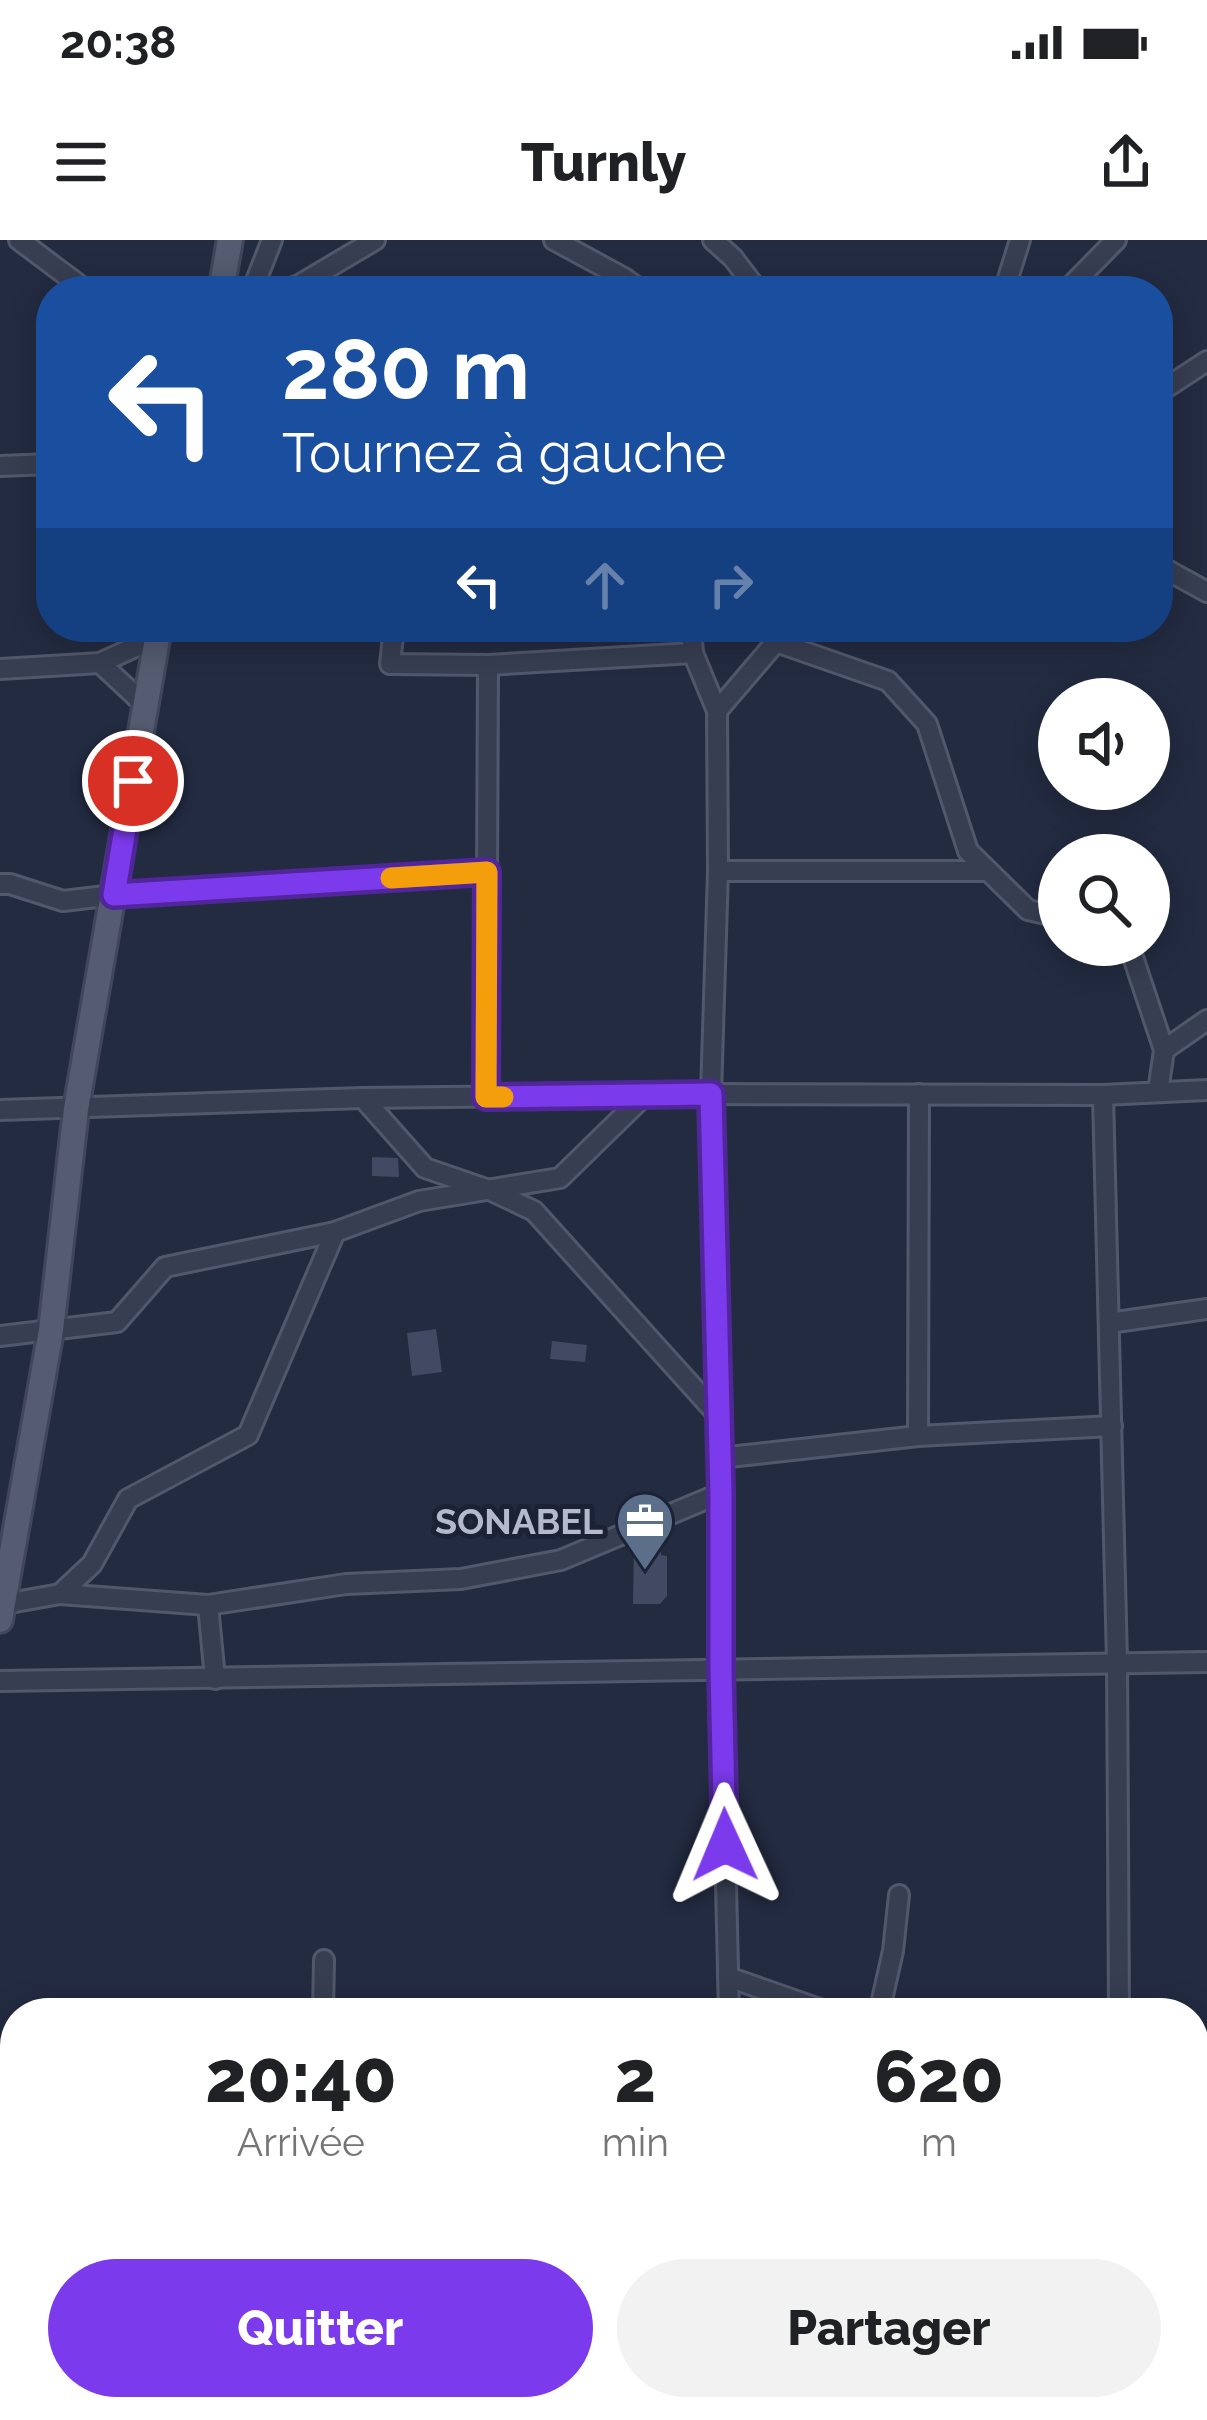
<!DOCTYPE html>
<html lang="fr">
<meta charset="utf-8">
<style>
body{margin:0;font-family:Raleway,sans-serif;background:#f2f2f2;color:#202124;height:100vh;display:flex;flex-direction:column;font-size:45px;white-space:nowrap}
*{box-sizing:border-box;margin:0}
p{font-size:39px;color:#757577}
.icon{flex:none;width:66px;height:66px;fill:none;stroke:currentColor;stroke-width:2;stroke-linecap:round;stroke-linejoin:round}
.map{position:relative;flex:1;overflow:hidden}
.drawer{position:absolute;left:0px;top:1758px;width:1209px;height:423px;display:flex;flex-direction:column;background:#fff;border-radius:48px 48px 0 0;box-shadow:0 6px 30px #0003}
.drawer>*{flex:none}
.banner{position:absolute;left:36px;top:36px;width:1137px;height:366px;border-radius:48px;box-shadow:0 6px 30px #0003;background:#1a4fa0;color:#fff;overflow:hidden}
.fabs{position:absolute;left:1038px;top:438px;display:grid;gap:24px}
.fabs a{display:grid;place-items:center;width:132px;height:132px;border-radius:50%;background:#fff;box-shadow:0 6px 30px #0003;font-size:60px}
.pin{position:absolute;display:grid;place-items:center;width:102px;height:102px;color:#fff;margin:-51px;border:6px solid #fff;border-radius:50%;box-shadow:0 3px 12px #0007}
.me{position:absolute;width:132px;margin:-66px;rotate:359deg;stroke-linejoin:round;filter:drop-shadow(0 0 9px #0008)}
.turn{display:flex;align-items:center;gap:42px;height:252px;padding:0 48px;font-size:54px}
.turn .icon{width:156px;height:156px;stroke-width:2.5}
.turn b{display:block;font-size:84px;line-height:102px}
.lanes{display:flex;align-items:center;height:114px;padding:0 48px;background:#0003;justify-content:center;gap:60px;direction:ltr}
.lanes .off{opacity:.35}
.eta{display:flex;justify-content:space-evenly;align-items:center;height:204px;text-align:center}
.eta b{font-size:72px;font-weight:800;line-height:84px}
.button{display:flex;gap:24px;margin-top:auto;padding:24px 48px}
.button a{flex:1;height:138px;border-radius:72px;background:#7c3aed;color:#fff;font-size:48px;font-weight:800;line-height:138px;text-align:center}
.button a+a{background:#f2f2f2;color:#202124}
.status{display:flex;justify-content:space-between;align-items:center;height:84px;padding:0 60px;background:#fff;direction:ltr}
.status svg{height:33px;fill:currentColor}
header{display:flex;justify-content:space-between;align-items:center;height:156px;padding:0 48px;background:#fff;font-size:54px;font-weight:800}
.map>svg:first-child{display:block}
</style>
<div class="status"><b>20:38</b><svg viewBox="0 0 49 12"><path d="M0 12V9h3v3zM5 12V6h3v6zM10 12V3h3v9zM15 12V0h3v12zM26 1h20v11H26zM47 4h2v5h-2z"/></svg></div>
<header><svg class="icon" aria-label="menu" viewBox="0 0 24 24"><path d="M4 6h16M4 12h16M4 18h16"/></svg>Turnly<svg class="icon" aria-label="share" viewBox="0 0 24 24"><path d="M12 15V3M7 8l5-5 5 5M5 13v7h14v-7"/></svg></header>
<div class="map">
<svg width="1207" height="2180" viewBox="0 0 1207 2180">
<rect width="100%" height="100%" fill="#232b41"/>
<g fill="#424a63">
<path d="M372 917 398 918 399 937 372 936Z"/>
<path d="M436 1089 442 1132 412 1136 407 1093Z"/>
<path d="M552 1101 587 1105 585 1122 550 1119Z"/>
<path d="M634 1306H661V1315L667 1316V1356L660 1364H633Z"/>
</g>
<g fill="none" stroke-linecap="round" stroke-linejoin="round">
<g stroke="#52586b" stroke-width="24">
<g id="minor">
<path d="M19 0 87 51"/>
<path d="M554 0 624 38 642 51"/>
<path d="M713 0 733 18 758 51"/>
<path d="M252 51 272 0"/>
<path d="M283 51 299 45 375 0"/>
<path d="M1004 51 1020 0"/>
<path d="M1066 51 1116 0"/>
<path d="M1158 153 1207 121"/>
<path d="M0 226 51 224"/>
<path d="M1158 325 1207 352"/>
<path d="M394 387 390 424 488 425 693 413"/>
<path d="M691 387 693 413 717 471"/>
<path d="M776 402 888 441 927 484 968 611 1028 670 1059 677"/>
<path d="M100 423 145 465"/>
<path d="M0 429 100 423 157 397"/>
<path d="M718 631H988"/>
<path d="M0 644H10L63 661 114 655 487 632"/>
<path d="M1124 705 1132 714 1164 810 1158 852"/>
<path d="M1164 810 1207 780"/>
<path d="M1103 855 1117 1421 1119 1773"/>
<path d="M486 857 488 425"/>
<path d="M363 858 425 928 492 951 534 971 718 1175"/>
<path d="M0 870 363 858 711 854 1103 855 1207 850"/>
<path d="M1109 1083 1207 1069"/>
<path d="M0 1096 117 1082 165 1027 335 992"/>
<path d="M918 1196 919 854"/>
<path d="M720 1218 918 1196 1112 1186"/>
<path d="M60 1354 92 1324 128 1259 248 1195 335 992 419 961 560 938 645 855"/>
<path d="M4 1364 60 1354 208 1365 215 1439"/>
<path d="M208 1365 346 1344 461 1339 561 1320 721 1253"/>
<path d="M0 1441 1207 1422"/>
<path d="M728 1737 831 1773"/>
<path d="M323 1773 324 1720"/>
<path d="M729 1773 721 1429V1253L711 854 718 631 717 471 776 402 794 387"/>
<path d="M879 1773 893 1711 899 1655"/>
<path d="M1194 1840 1207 1842"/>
<path d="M0 1841 15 1840"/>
<path d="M747 2166V2180"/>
<path d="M1045 2166 1046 2180"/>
<path d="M1128 2166V2180"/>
<path d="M320 2180V2166"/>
<path d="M569 2180V2166"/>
<path d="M868 2180V2166"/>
</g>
</g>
<g stroke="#41465a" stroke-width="30">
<g id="major">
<path d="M221 51 230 0"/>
<path d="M0 1380 51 1090 76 869 159 387"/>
<path d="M0 1897 15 2027"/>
<path d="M35 2166 37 2180"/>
</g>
</g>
<use href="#minor" stroke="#373e51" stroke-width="18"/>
<use href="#major" stroke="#555c71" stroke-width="24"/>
</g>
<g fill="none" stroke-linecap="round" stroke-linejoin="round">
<g stroke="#51269a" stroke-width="30">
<path id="route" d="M133 541 114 655 487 632 486 857 711 854 721 1253V1429L725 1605"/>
</g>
<use href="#route" stroke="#7c3aed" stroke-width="21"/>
<path stroke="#f59e0b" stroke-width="21" d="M391 638 487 632 486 857H503"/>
</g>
<defs>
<g id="office-pin" transform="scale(3)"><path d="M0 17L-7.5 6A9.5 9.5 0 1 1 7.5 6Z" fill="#5c6f8a" stroke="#1c2236"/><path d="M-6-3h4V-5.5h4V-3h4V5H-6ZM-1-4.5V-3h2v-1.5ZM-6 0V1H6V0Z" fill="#fff"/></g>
</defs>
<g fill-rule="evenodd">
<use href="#office-pin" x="645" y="1281"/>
</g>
<g text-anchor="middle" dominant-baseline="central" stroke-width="10" stroke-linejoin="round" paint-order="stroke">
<g font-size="36" font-weight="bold" fill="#b4b9cb" stroke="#1c2236" text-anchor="end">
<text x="603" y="1281">SONABEL</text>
</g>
</g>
</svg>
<div class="fabs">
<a><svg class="icon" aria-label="sound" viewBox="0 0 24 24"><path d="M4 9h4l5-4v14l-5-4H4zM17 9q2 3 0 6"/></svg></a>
<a><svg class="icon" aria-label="search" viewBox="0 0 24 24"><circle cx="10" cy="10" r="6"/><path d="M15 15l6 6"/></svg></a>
</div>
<div class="pin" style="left:133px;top:541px;background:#d93025"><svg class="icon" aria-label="arrive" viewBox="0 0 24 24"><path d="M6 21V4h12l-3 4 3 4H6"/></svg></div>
<svg class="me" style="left:725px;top:1605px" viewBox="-20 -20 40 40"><path d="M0-17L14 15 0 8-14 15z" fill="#7c3aed" stroke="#fff" stroke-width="4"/></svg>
<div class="banner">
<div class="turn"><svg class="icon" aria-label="left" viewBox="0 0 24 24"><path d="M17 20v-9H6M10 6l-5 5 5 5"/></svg><div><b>280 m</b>Tournez à gauche</div></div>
<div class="lanes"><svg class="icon" aria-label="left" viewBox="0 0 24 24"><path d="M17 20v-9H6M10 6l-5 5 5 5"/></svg><svg class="icon off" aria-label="ahead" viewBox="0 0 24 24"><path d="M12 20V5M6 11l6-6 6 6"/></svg><svg class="icon off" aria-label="right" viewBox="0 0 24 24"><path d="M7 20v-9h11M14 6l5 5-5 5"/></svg></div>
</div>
<section class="drawer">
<div class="eta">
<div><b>20:40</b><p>Arrivée</p></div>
<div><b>2</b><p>min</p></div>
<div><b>620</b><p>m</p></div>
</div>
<div class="button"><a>Quitter</a><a>Partager</a></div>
</section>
</div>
